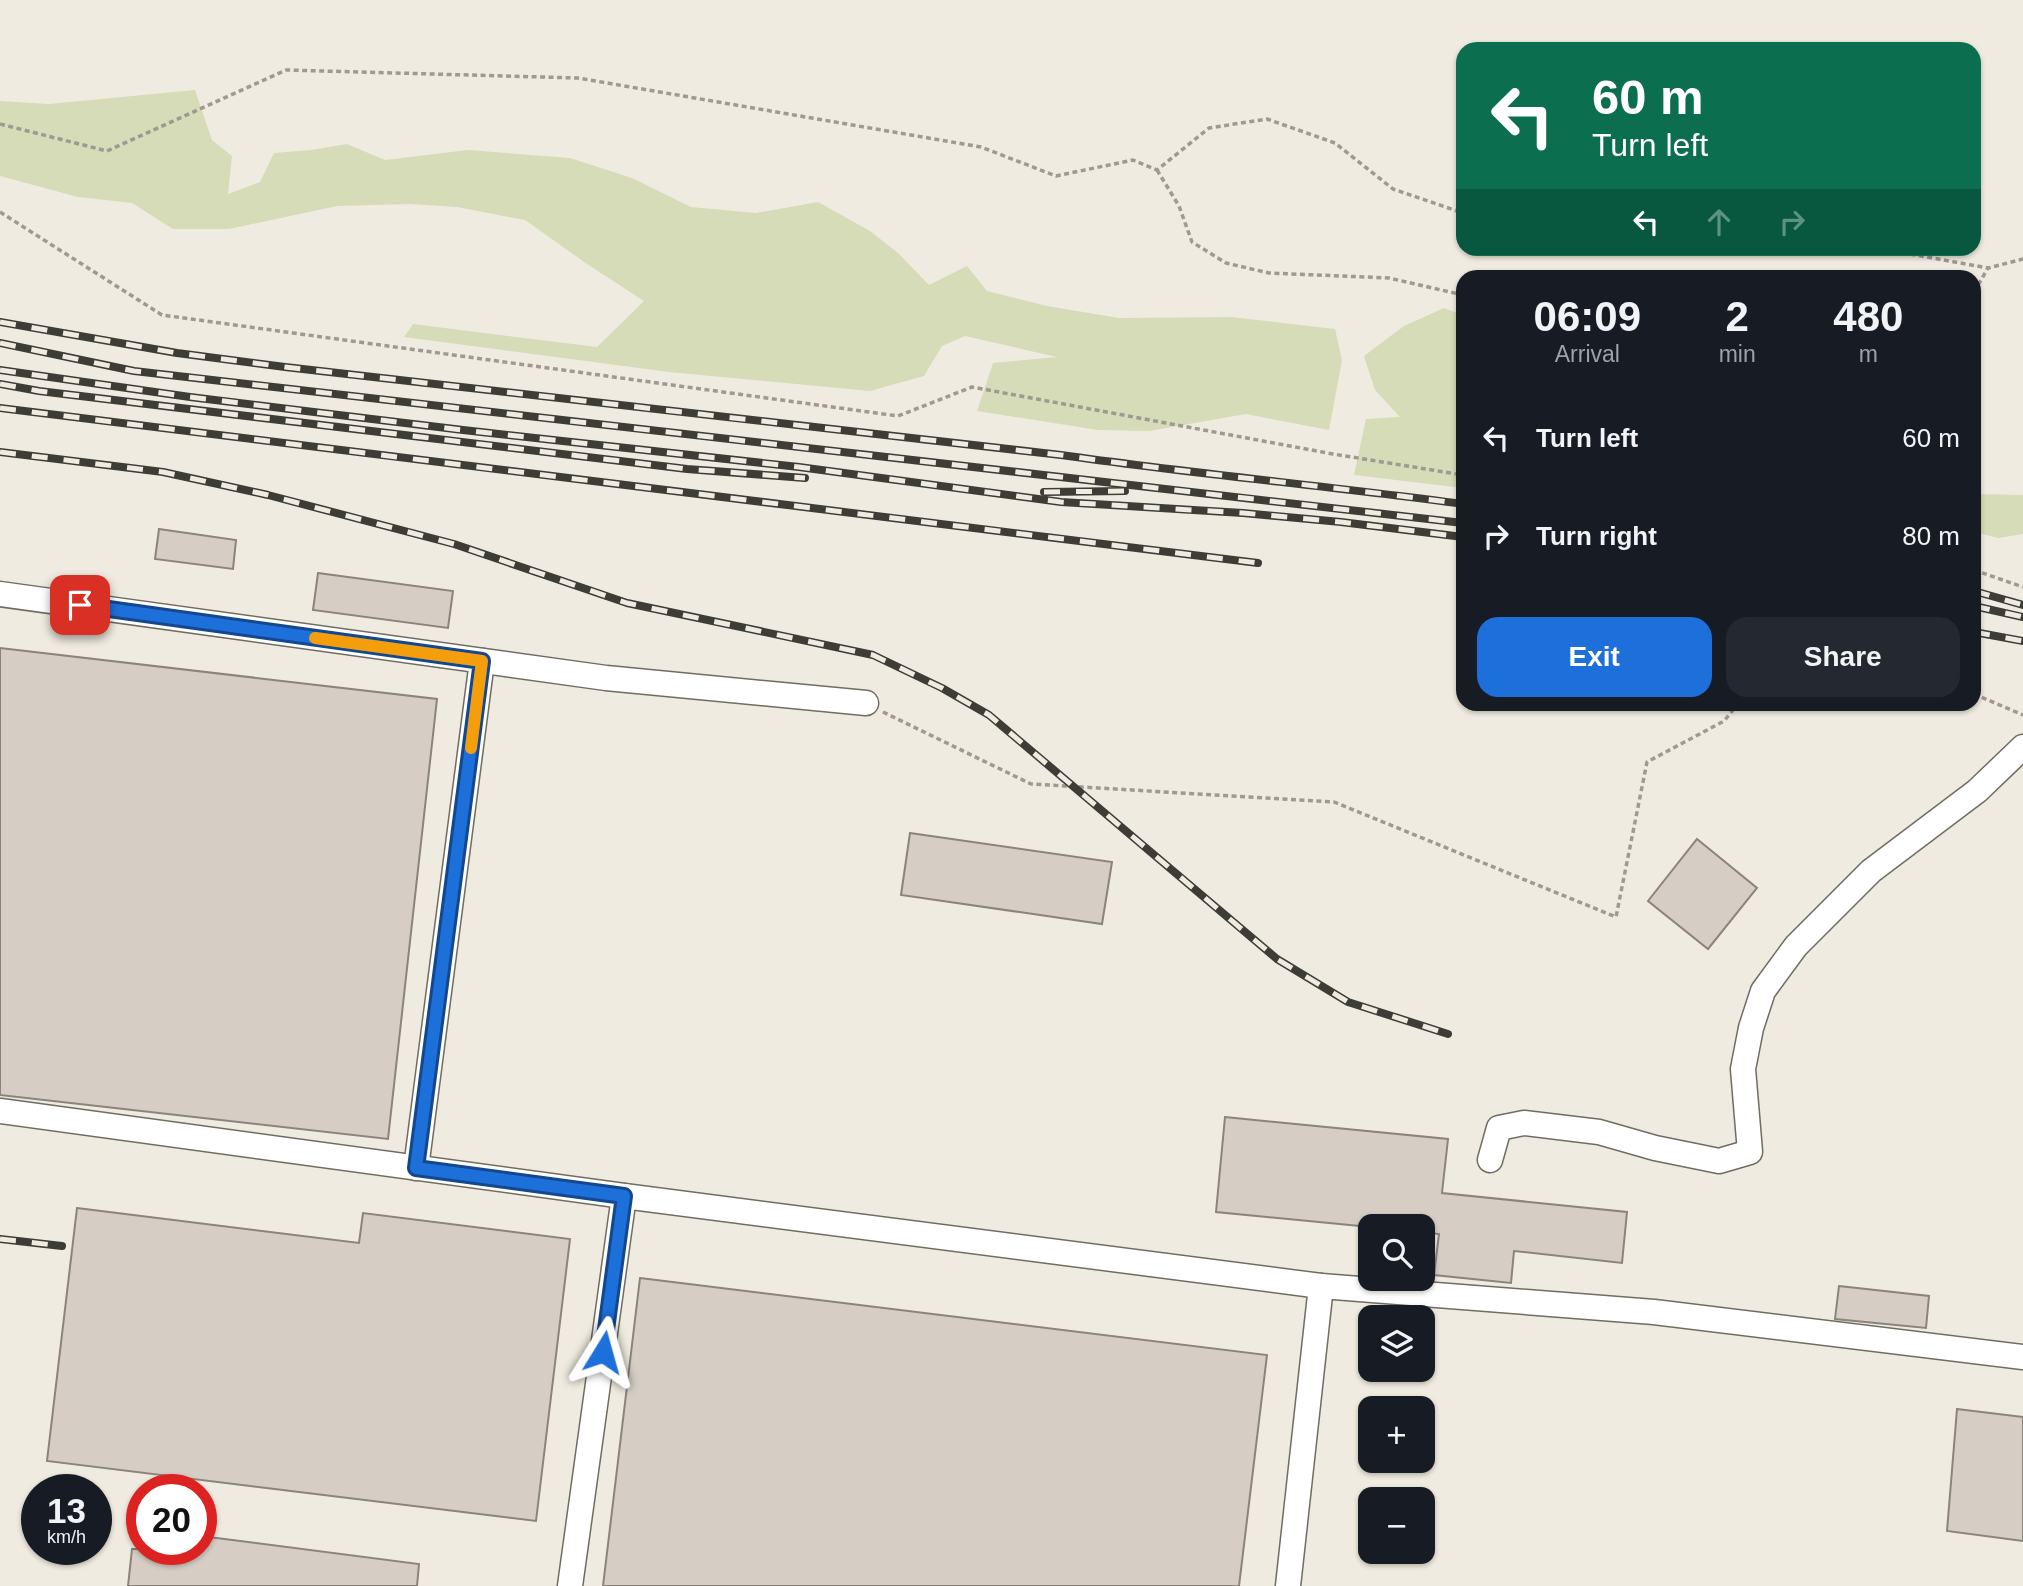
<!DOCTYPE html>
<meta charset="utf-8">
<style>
body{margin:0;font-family:Arial,sans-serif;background:#242831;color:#f1f3f6;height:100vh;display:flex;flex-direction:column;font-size:26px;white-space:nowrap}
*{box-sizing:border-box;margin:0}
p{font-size:23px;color:#9ea1a6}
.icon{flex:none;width:38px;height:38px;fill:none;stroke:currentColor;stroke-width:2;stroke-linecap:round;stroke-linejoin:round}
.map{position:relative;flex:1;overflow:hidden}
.panel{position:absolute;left:1456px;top:270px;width:525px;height:441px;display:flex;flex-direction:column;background:#171b24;border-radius:21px;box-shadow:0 2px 5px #0004}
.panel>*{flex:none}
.top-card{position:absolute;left:1456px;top:42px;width:525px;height:214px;border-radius:21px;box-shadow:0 2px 5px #0004;background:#0b6e4f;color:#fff;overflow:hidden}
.buttons{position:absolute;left:1358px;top:1214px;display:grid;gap:14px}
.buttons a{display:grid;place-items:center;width:77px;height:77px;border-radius:14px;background:#171b24;box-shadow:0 2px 5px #0004;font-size:35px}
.speed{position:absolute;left:21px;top:1474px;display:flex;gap:14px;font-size:35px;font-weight:700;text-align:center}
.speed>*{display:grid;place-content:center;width:91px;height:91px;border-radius:50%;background:#171b24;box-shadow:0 2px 5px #0004;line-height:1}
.speed small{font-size:18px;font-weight:400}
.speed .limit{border:10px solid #d22;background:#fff;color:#111}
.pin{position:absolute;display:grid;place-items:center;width:60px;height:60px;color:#fff;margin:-30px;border-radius:14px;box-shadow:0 4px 10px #0006}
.me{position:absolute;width:77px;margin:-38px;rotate:8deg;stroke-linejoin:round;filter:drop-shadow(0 0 5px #0008)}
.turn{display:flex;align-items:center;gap:24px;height:147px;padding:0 21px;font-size:32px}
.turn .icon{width:91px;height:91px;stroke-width:2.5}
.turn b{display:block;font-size:49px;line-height:60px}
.lanes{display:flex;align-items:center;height:66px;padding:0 21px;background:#0003;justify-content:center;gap:35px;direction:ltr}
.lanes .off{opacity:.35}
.eta{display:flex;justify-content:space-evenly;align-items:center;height:119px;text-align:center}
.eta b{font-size:42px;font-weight:800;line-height:49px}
.button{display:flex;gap:14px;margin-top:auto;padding:14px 21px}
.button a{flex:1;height:80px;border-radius:21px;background:#1d6fda;color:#fff;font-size:28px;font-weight:800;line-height:80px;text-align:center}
.button a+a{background:#242831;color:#f1f3f6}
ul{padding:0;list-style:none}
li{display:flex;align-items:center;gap:21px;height:98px;padding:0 21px}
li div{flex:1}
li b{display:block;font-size:26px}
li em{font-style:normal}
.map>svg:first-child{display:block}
</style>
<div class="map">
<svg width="2023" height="1586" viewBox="0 0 2023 1586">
<rect width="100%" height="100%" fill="#f0ebe0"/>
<g fill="#d6dcb7">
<path d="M195 90 212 140 232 156 228 194 260 182 274 153 311 150 347 144 385 160 468 150 570 158 632 178 691 207 756 213 818 202 870 231 898 253 929 285 967 266 987 291 1047 306 1119 318 1232 317 1335 329 1342 360 1329 430 1246 414 1149 431 1098 430 977 411 993 363 1057 357 965 336 942 346 924 376 870 391 669 372 404 337 413 324 597 347 644 301 587 264 525 220 457 207 410 204 337 206 229 229H173L132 203 78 197 0 176V101L49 104Z"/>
<path d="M1444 308 1463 315V488L1354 475 1366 419 1400 417 1375 390 1364 356 1404 326Z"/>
<path d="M1974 494 2023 495V534L1998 538 1974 532Z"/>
</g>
<g fill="#d6cec4" stroke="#8b847b" stroke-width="2">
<path d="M159 529 236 540 233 569 155 559Z"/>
<path d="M318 573 453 591 448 628 313 610Z"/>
<path d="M0 648 437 699 388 1139 0 1095Z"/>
<path d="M910 833 1112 862 1102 924 901 895Z"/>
<path d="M1697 839 1757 888 1708 949 1648 901Z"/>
<path d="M1225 1117 1448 1139 1442 1193 1627 1212 1622 1263 1514 1251 1511 1283 1434 1275 1439 1234 1423 1232V1227H1370L1216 1212Z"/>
<path d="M77 1208 359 1243 363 1213 570 1239 536 1521 47 1461Z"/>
<path d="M640 1278 1267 1355 1239 1586H603Z"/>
<path d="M1839 1286 1929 1296 1926 1328 1835 1319Z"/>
<path d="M1957 1409 2023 1417V1541L1947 1531Z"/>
<path d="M201 1536 419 1564 417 1586H128L132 1549H201Z"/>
</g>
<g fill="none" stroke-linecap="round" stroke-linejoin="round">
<g stroke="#706c62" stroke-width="27">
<g id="minor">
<path d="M0 594 606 678 866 703"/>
<path d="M0 1111 624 1196 1321 1286 1654 1312 2023 1357"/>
<path d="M1490 1160 1499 1128 1524 1123 1599 1132 1655 1148 1719 1161 1750 1152 1743 1069 1751 1028 1763 991 1796 946 1871 871 1977 791 2023 747"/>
<path d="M416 1168 482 661"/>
<path d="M570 1586 624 1196"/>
<path d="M1288 1586 1321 1286"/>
</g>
</g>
<g stroke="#9e9a91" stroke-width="3.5" stroke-dasharray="5 3.5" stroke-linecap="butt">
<path d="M0 124 107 151 286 70 578 78 981 147 1056 176 1133 160 1157 170 1209 128 1267 119 1335 143 1393 189 1463 213"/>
<path d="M1157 170 1179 206 1192 242 1226 263 1269 273 1389 278 1463 295"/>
<path d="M0 212 162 315 898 416 972 387 1333 454 1463 475"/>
<path d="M1568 248H1573"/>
<path d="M1877 248 1988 268 2023 259"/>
<path d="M1974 292 1988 268"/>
<path d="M1974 570 2023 587"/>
<path d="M1974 694 2023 715"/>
<path d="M1773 704 1788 708 1792 704"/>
<path d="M883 712 1031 784 1334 802 1616 917 1647 762 1724 721 1738 704"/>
</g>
<use href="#minor" stroke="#fff" stroke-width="24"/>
<g stroke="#3e3c36" stroke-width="8">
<g id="rail">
<path d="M0 322 177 353 285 367 1061 455C1195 474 1329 486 1463 504"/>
<path d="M0 343 134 371 1463 523"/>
<path d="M0 370 190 397 463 430 799 467 1061 502 1243 513 1341 522 1463 537"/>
<path d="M0 384 39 391 687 469 805 478"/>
<path d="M0 408 1258 563"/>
<path d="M0 452 163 472 268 495 454 544 627 603 873 655 942 688 989 715 1277 959 1348 1002 1448 1034"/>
<path d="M1044 492 1125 491"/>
<path d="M1974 591 2023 605"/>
<path d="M1974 606 2023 617"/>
<path d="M1974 632 2023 641"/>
<path d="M0 1239 62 1246"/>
</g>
</g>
<use href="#rail" stroke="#f0ebe0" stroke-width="5" stroke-dasharray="16" stroke-linecap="butt"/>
</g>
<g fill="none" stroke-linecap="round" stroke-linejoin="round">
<g stroke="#13488e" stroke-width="18">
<path id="route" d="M80 605 482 661 416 1168 624 1196 603 1352"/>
</g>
<use href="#route" stroke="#1d6fda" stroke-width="12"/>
<path stroke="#f59e0b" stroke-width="12" d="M315 638 482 661 471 748"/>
</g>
</svg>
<div class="buttons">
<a><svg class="icon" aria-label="search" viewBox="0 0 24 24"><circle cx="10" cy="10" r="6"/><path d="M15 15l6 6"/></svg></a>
<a><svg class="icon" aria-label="layers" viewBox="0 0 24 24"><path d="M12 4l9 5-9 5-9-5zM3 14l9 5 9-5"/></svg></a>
<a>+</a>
<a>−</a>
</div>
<div class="speed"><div>13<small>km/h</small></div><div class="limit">20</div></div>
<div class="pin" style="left:80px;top:605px;background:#d93025"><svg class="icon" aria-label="arrive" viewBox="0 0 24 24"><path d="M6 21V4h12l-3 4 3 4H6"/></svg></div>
<svg class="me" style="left:603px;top:1352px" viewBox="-20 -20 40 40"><path d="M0-17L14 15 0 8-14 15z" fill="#1d6fda" stroke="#fff" stroke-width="4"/></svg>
<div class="top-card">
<div class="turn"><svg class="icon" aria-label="left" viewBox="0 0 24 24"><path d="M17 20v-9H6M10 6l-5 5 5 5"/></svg><div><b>60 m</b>Turn left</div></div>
<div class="lanes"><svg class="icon" aria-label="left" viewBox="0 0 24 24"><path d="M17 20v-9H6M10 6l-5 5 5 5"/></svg><svg class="icon off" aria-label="ahead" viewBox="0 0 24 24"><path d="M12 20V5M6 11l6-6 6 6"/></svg><svg class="icon off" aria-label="right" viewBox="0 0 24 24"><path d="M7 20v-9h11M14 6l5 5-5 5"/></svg></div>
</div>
<section class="panel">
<div class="eta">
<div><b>06:09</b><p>Arrival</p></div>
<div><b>2</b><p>min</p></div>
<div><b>480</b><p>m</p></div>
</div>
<ul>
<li><svg class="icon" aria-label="left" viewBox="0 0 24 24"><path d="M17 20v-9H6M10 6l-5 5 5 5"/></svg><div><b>Turn left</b></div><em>60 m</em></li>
<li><svg class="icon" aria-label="right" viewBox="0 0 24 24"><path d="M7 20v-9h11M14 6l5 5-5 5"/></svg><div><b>Turn right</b></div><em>80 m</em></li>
</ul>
<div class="button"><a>Exit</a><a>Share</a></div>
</section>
</div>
